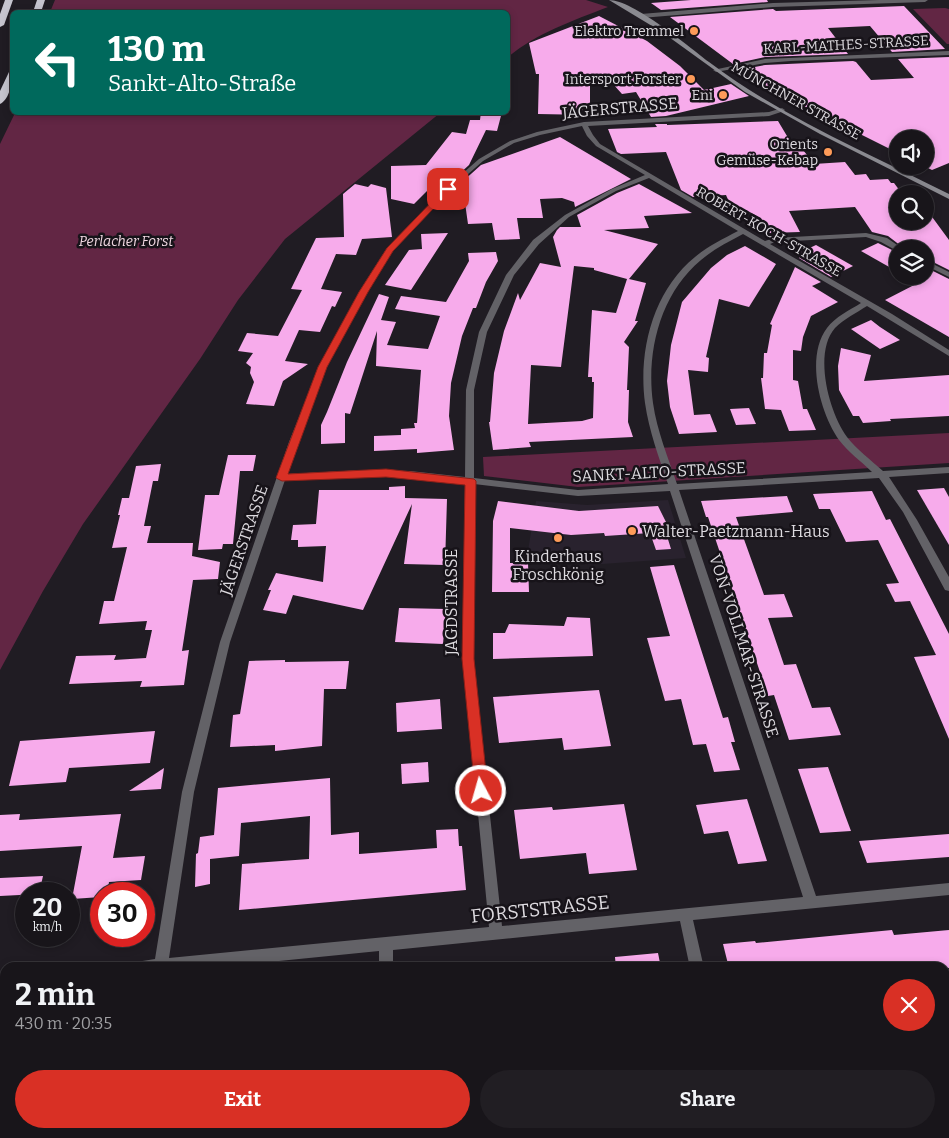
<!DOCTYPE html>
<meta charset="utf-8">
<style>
body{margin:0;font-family:Bitter,serif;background:#211e23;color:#f1f3f6;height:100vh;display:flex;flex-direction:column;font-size:19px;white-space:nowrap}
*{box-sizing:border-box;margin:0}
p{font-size:16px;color:#9f9fa2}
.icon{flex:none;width:28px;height:28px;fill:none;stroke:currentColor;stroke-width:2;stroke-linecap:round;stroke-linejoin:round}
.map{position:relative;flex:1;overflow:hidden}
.panel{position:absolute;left:0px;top:962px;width:950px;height:176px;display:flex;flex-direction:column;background:#18151a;border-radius:15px 15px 0 0;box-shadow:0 2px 8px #0003,0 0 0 1px #363439}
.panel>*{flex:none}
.guide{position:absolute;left:10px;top:10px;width:500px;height:105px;border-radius:8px;box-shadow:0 2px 8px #0003,0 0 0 1px #363439;background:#00695c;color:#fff;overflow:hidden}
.buttons{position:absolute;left:889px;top:130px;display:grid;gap:10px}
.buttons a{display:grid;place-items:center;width:45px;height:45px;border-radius:50%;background:#18151a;box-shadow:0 2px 8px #0003,0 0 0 1px #363439;font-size:25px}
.speed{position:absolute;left:15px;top:882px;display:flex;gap:10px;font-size:25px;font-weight:700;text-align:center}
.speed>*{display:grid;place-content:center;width:65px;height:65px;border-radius:50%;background:#18151a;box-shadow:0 2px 8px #0003,0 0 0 1px #363439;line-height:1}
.speed small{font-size:12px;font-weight:400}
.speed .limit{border:8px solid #d22;background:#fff;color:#111}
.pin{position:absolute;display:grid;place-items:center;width:42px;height:42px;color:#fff;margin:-21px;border-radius:10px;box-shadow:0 2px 8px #0006}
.me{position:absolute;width:55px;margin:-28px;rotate:354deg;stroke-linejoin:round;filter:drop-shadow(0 0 4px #0008)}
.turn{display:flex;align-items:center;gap:18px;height:105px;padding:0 15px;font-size:22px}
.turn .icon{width:65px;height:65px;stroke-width:2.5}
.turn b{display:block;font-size:35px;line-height:42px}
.round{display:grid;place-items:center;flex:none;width:52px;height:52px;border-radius:26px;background:#211e23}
.head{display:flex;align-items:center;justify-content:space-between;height:85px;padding:0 15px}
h1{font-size:30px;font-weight:700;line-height:38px}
.cta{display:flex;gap:10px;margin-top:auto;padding:10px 15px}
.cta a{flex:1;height:58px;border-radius:30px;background:#d93025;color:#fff;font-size:20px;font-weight:700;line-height:58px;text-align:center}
.cta a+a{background:#211e23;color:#f1f3f6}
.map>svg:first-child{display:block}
</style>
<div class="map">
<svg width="949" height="1138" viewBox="0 0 949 1138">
<rect width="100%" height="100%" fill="#201c23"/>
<path fill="#29222e" d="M668 500 686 558 588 565 585 558 527 557 536 501 587 505Z"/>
<g fill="#622644">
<path d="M55 0H586L608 7C572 21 537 33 508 57V12H50Z"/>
<path d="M945 8 949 9V44H947L913 9Z"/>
<path d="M15 113H440L285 239 238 300 200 359 83 524 43 591 0 670V144Z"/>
<path d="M949 433V463L578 487 484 476 483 457Z"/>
</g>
<g fill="#f7abeb" fill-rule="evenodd">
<path d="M691 0H767L768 2 661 10 651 3Z"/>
<path d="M904 6 945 49 892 52 870 26 828 28 848 54 765 57 733 64 670 17 773 9 776 11Z"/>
<path d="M599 16 647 41 680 66 704 90 731 84 749 96 666 116 651 117 636 92 622 94 613 84 590 83V115L538 114 539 74H536L529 43Z"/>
<path d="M949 57V163L932 170 924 166 925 139H898V153L762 85 739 70 765 65 853 61 856 62 871 80 914 78 898 59Z"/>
<path d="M481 112H502L497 131 486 130 469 165 457 176H442L414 204 391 199V166L426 165 452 132 466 134 470 120H480Z"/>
<path d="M778 121 790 141H796L814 164 845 162 855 175 866 174 870 180 888 179 891 183H894L900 191 909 193 898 194V221H925V210H927L949 240V270L925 258V249H905L888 236 872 232 855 207 789 211 800 232 768 233 761 218 746 210 733 211 726 195 693 197 681 190 666 152 621 154 617 152 608 129 657 127 655 124H667V125Z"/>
<path d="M560 137 631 179 575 207 574 202 562 198 540 199 543 218H517L520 239 495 240 492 223 468 224 462 182 481 165Z"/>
<path d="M355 184 368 187 371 184 386 188 392 237 362 239 356 255 336 254 321 289 342 292 335 307 332 306 320 332 299 330 285 361 308 364 283 381 274 406 246 404 254 382 250 373 251 367 246 363 253 353 238 351 247 333 278 336 302 290 291 289 316 238 344 237 343 194Z"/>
<path d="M639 184 692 213 644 216 649 228 604 230 658 244 629 279 646 283 635 321H638L624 342 629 347 627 390H629L628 422 633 437 529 442 531 447 493 450 489 422H490L494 373 504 331 518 293 520 300 540 263 561 267 553 237 557 230 560 227H581L577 215 617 193ZM574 266 594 268V270L627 279 616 313 592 310 588 377H592V382H594L593 418 582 421 528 424 531 365 561 367Z"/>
<path d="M448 233 411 290 385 285 409 250 422 249 421 234Z"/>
<path d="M878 243 898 253V272L861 251Z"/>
<path d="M816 245 853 266 831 277 799 258 801 252Z"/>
<path d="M745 246 776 264 749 307 719 299 706 357 709 358 708 372 688 370 694 415 710 414 717 432 679 434 670 407 667 381 671 345 682 302 711 268 727 255Z"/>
<path d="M496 252 498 261 486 282 476 308H473L462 336 451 383 449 416 454 450 417 453V449L374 451V436L401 435V429L415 428 414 423H417L421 370 376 366 377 331 350 414 345 413V443L321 444V425L327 412 347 362 379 294 389 297 381 320 396 322 387 345 428 349 440 316 395 309 401 296 446 302 469 261 468 253Z"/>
<path d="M795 267 821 282 812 286 838 302 811 316 803 337 801 351 793 350V380L798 381 803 409H807L816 430 789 431 781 410 765 409 761 378H763L764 353H767L772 325 770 324Z"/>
<path d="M925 267 949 279V337L885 300 918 283 905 276H925Z"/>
<path d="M871 320 880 327 900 340 880 349 851 329Z"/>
<path d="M841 348 871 355 864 381 949 375V416L890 419 891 421 863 423 859 416H853L839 390 838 366Z"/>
<path d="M749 408 756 424 736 425 730 409Z"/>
<path d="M228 455H256L253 471H240L233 544H223L222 549 198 550 205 495H219Z"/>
<path d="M161 464 158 481H153L144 526H151L147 543H193L192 556 220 562 218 579 193 580 182 651 189 650 184 685 140 687 142 681 69 684 76 656 116 655 114 660 146 658 152 630H145L147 621 99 624 104 601H114L127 547 112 548 120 515H118L122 498H129L136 466Z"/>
<path d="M405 486V498L447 499 445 565 404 564 412 504 363 610 293 595 286 614 263 610 271 590H268L276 573 323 582 326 546 298 547V540H291L293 525 316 524 319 490H389V487Z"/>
<path d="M944 488 949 497V545L917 490Z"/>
<path d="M872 491 886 520 890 519 949 634V739L914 657 936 655 910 601 895 602 886 584 899 583 878 540 846 542 830 509H819L813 494Z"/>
<path d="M787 496 793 512 736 517 764 595 784 594 793 617 768 618 784 665 796 664 812 708 830 707 841 735 789 740 774 695 768 696 708 517H706L701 501Z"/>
<path d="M498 501 579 511 658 506 666 522 663 523 671 549 656 550 650 533 605 536 604 533 571 535 510 528V563H528L529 592H492L493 521Z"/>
<path d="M674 565 723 718 728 717 735 742H731L740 770 714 772 706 744 693 745 681 699 665 701 647 638 670 636 650 567Z"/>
<path d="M399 608 446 609 443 644 395 642Z"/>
<path d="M567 617 590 618 593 656 493 659V633H505L509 624 564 626Z"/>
<path d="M285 660V662L349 661 346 689H324L322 746 275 751V745L230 747 233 715 240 714 249 661Z"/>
<path d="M599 690 611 746 564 750 562 738 499 743 493 697Z"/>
<path d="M440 699 442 729 397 732 396 703Z"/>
<path d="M155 731 150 763 69 768 66 782 9 786 20 741Z"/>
<path d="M428 762 429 782 402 784 401 764Z"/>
<path d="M828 767 845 815 851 831 820 833 798 769Z"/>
<path d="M164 768 161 789 129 791Z"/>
<path d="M330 778 331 835 359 832V854L437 848 436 830 458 829 459 846H462L466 890 239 910 242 864 309 859 310 816 241 823 239 856 210 859V884L195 887 196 854 198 853 200 837 214 835 218 788Z"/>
<path d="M747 799 767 861 738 864 728 831 704 834 696 805Z"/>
<path d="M624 804 637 870 589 874 586 853 520 859 514 810 552 807 553 810Z"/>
<path d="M20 814 19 820 121 814 113 858 145 856 141 880 109 882 107 894H101V897L72 899 82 846 0 851V815Z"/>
<path d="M949 834V857L867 863 859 841Z"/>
<path d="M43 876 39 894 0 896V878Z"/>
<path d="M892 930 894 935 949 930V968H729L723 944 755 941 756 943Z"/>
<path d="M658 953 661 968H616L615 957Z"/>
</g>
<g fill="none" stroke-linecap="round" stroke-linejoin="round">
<g fill="#636267" fill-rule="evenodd">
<path d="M879 0H928L925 2 773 7 641 18 638 16 641 14 773 3Z"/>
<path d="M949 51V55L791 61 765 63 716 72 713 70 765 59Z"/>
<path d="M782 108 785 110 784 111 769 116 588 126 593 135 600 144 765 241 774 238 866 233 887 238 903 249H898L897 251 881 242 866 237 775 242 770 244 892 314 949 350V356L867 306C856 313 844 319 835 328 813 353 829 413 847 437 857 450 871 460 883 471L949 467V473L889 477 917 520 949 577V591L945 590 903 512 879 478 679 490 816 896 949 883V895L693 920 704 968H690L680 921 393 950V968H379V951L209 968H128L130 963 155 959 182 792 220 642 289 442 319 367 359 292 387 248 446 188 479 159 510 141 537 132 584 122 769 112ZM582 126 587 136 596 146 645 175 612 189 565 215 533 240 506 275 479 332 466 390 465 477 410 471 363 470 287 474 327 367 367 292 393 251 450 190 483 161 514 143 540 135ZM649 178 738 231C723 239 708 246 695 257 653 291 638 351 645 403 649 431 659 458 668 484L578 490 474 478V390L487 332 514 275 539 244 569 217 616 191ZM743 234 861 303C850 310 835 317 827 328 805 357 820 413 839 440 848 452 861 461 872 472L677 484C668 457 657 431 653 403 646 352 660 294 701 260 714 249 728 242 743 234ZM363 476 410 477 465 483 463 659 489 927 169 958 194 792 230 642 285 480ZM474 484 578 496 670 491 803 897 502 926 473 659Z"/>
<path d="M925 260 949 272V277L925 265Z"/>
<path d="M5 973V987L0 988V974Z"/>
<path d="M53 1134H67L66 1138H52Z"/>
<rect x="386" y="1134" width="14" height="4"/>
<path d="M730 1134H744L745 1138H731Z"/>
</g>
<path fill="#8a8a90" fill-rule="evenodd" d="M609 0C633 0 688 46 709 62 782 117 868 153 949 194V199L820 134 745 92 662 32Z"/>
<g fill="#c5c4ce" fill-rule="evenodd">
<path d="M5 0H13L4 25 0 27V14Z"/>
<path d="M37 0H45L41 12H33Z"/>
<path d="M9 72H12C12 82 10 99 0 104V91Z"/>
</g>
</g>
<path fill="#d93025" stroke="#8d1f18" d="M446 187 452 189 393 251 368 292 327 367 288 474 386 469 474 479 476 481 474 659 488 791 486 796 481 797 477 796 475 791 462 659 465 485 386 477 282 481 276 478 318 367 359 292 387 248Z"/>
<g fill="#fe9b59" stroke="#171319" stroke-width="2">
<circle cx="694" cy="31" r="5"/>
<circle cx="691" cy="79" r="5"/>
<circle cx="723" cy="95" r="5"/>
<circle cx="828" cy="152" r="5"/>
<circle cx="632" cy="531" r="5"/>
<circle cx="558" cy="538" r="5"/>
</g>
<g text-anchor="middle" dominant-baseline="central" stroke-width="5" stroke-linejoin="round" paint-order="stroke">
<g font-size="14" fill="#dddadf" stroke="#171319" text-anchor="end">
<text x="684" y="31">Elektro Tremmel</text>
<text x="681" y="79">Intersport Forster</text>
<text x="713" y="95">Eni</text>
<text x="818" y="144">Orients<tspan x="818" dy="16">Gemüse-Kebap</tspan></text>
</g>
<g font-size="14" fill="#dddadf" stroke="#171319">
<text transform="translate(846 45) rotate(-3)">KARL-MATHES-STRASSE</text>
<text transform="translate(796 101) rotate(29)">MÜNCHNER STRASSE</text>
<text transform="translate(769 232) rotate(30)">ROBERT-KOCH-STRASSE</text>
</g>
<g font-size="14" font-style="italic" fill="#f0d7e1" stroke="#171319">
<text x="126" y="241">Perlacher Forst</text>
</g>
<g font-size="16" fill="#dddadf" stroke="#171319">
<text transform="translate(620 108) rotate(-5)">JÄGERSTRASSE</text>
<text transform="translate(659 472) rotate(-3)">SANKT-ALTO-STRASSE</text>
<text transform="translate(244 540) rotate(-71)">JÄGERSTRASSE</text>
<text transform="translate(451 602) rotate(-90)">JAGDSTRASSE</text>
<text transform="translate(744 646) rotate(72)">VON-VOLLMAR-STRASSE</text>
</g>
<g font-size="16" fill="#dddadf" stroke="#171319" text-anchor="start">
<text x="642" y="531">Walter-Paetzmann-Haus</text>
<text x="558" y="556" text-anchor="middle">Kinderhaus<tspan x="558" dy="18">Froschkönig</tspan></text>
</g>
<g font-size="19" fill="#dddadf" stroke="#171319">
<text transform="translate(540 909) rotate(-6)">FORSTSTRASSE</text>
</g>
</g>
</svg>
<div class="buttons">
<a><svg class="icon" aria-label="sound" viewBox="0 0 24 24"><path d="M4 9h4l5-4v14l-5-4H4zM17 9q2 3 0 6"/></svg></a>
<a><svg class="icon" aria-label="search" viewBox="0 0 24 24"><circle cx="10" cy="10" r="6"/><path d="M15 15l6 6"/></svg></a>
<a><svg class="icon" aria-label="layers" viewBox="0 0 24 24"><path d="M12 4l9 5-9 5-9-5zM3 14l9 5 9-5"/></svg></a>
</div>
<div class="speed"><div>20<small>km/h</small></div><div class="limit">30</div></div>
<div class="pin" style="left:448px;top:189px;background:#d93025"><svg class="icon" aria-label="arrive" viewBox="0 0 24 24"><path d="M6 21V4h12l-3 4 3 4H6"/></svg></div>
<svg class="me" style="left:481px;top:791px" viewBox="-20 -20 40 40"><circle r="17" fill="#d93025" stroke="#fff" stroke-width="3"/><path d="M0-11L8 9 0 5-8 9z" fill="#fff"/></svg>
<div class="guide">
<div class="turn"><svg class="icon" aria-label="left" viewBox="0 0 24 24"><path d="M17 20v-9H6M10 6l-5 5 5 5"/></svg><div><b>130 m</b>Sankt-Alto-Straße</div></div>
</div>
<section class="panel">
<div class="head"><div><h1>2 min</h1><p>430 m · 20:35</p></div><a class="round" style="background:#d93025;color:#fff"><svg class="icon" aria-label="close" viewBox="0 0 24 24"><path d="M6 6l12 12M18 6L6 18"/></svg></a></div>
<div class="cta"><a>Exit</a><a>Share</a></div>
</section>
</div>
